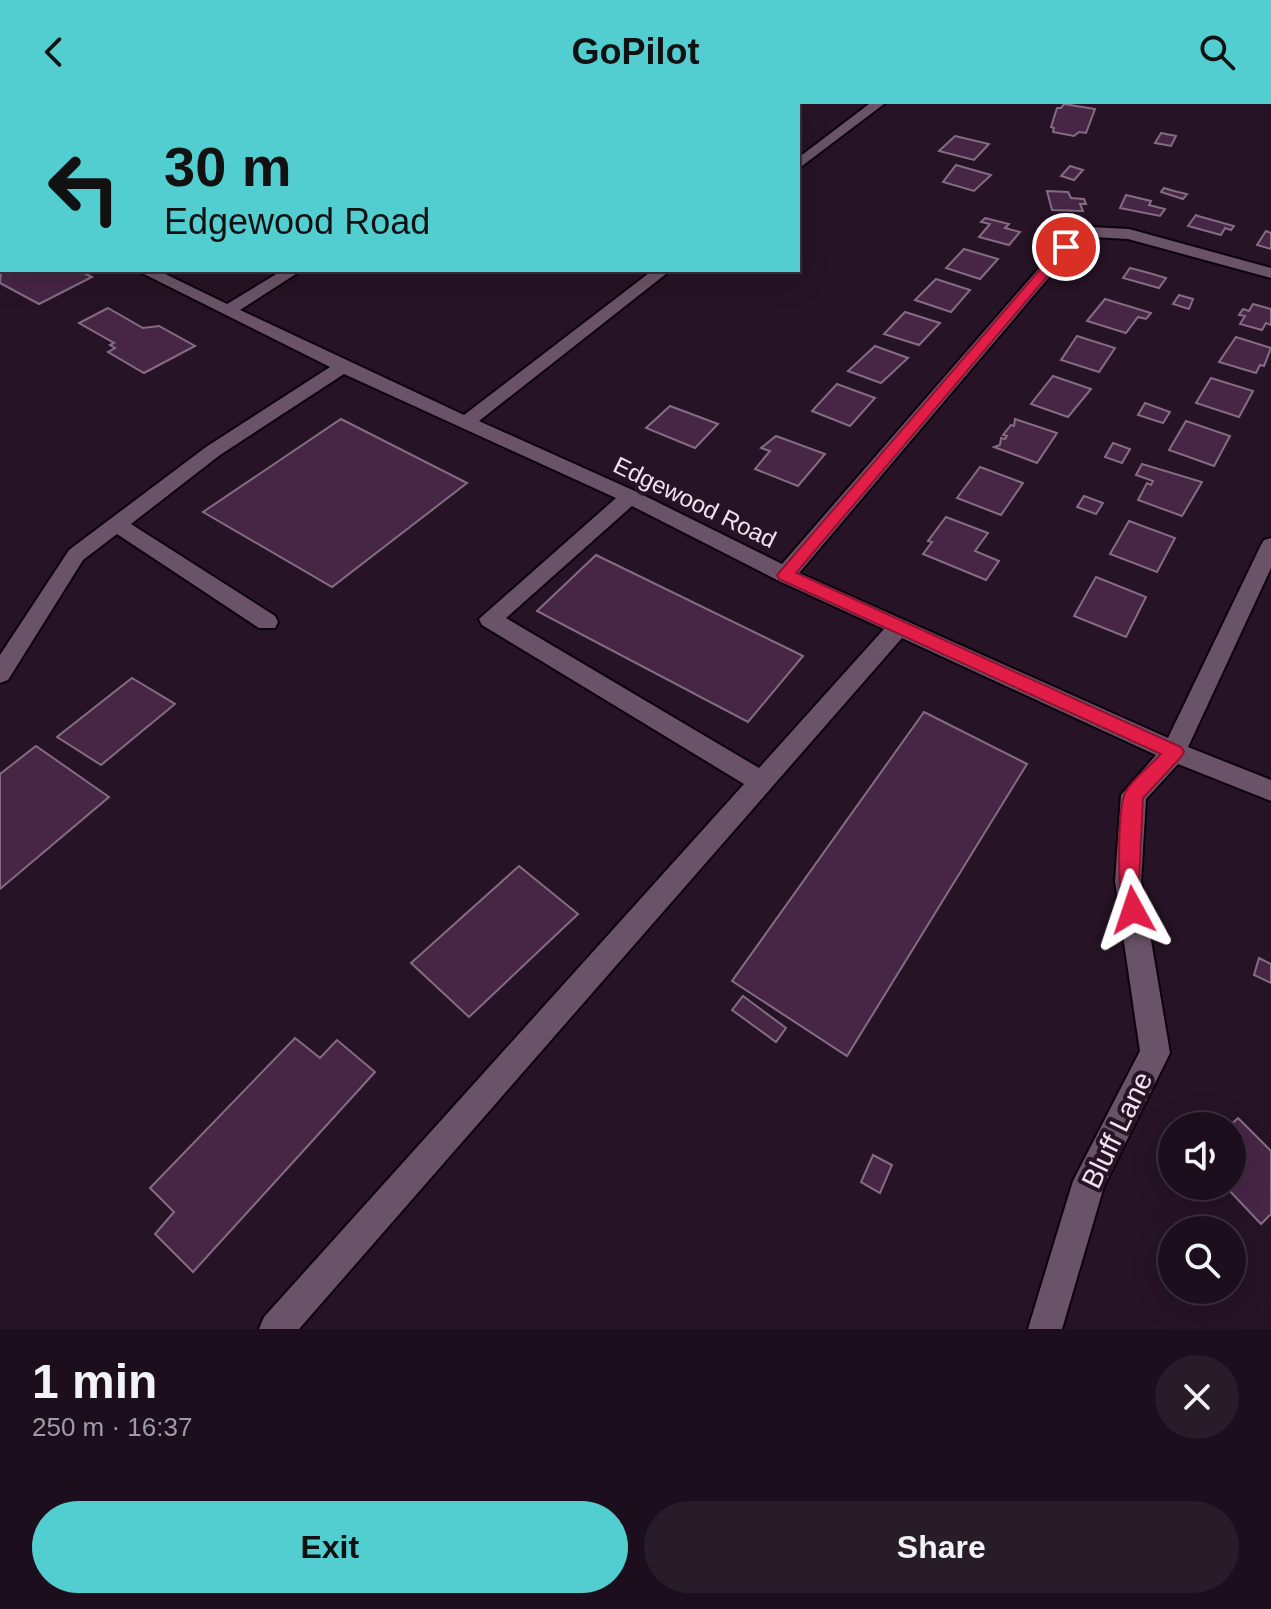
<!DOCTYPE html>
<meta charset="utf-8">
<style>
body{margin:0;font-family:Helvetica,sans-serif;background:#291c29;color:#f1f3f6;height:100vh;display:flex;flex-direction:column;font-size:30px;white-space:nowrap}
*{box-sizing:border-box;margin:0}
p{font-size:26px;color:#a09ca3}
.icon{flex:none;width:44px;height:44px;fill:none;stroke:currentColor;stroke-width:2;stroke-linecap:round;stroke-linejoin:round}
.map{position:relative;height:1225px;overflow:hidden}
.sheet{display:flex;flex-direction:column;background:#1c0e1c;flex:1}
.sheet>*{flex:none}
.banner{position:absolute;left:0px;top:0px;width:800px;height:168px;box-shadow:0 8px 32px #0002,0 0 0 2px #3a2e3b;background:#52cdd0;color:#111;overflow:hidden}
.tools{position:absolute;left:1158px;top:1008px;display:grid;gap:16px}
.tools a{display:grid;place-items:center;width:88px;height:88px;border-radius:50%;background:#1c0e1c;box-shadow:0 8px 32px #0002,0 0 0 2px #3a2e3b;font-size:40px}
.pin{position:absolute;display:grid;place-items:center;width:68px;height:68px;color:#fff;margin:-34px;border:4px solid #fff;border-radius:50%;box-shadow:0 2px 8px #0007}
.me{position:absolute;width:88px;margin:-44px;rotate:355deg;stroke-linejoin:round;filter:drop-shadow(0 0 6px #0008)}
.turn{display:flex;align-items:center;gap:28px;height:168px;padding:0 32px;font-size:36px}
.turn .icon{width:104px;height:104px;stroke-width:2.5}
.turn b{display:block;font-size:56px;line-height:68px}
.round{display:grid;place-items:center;flex:none;width:84px;height:84px;border-radius:42px;background:#291c29}
.summary{display:flex;align-items:center;justify-content:space-between;height:136px;padding:0 32px}
h1{font-size:48px;font-weight:600;line-height:60px}
.action{display:flex;gap:16px;margin-top:auto;padding:16px 32px}
.action a{flex:1;height:92px;border-radius:48px;background:#52cdd0;color:#111;font-size:32px;font-weight:600;line-height:92px;text-align:center}
.action a+a{background:#291c29;color:#f1f3f6}
header{display:flex;justify-content:space-between;align-items:center;height:104px;padding:0 32px;background:#52cdd0;color:#111;font-size:36px;font-weight:600}
.map>svg:first-child{display:block}
</style>
<header><svg class="icon" aria-label="back" viewBox="0 0 24 24"><path d="M15 5l-7 7 7 7"/></svg>GoPilot<svg class="icon" aria-label="search" viewBox="0 0 24 24"><circle cx="10" cy="10" r="6"/><path d="M15 15l6 6"/></svg></header>
<div class="map">
<svg width="1271" height="1225" viewBox="0 0 1271 1225">
<rect width="100%" height="100%" fill="#261325"/>
<g fill="#462545" stroke="#846d83" stroke-width="2">
<path d="M1064 0 1095 5 1086 29 1079 28 1074 32 1053 28 1054 24 1051 23 1057 4H1061Z"/>
<path d="M1161 29 1176 32 1171 42 1155 39Z"/>
<path d="M955 32 989 40 974 56 939 47Z"/>
<path d="M956 61 991 71 974 87 943 78Z"/>
<path d="M1070 62 1083 66 1074 76 1061 72Z"/>
<path d="M1164 84 1174 87 1187 90 1183 95 1161 88Z"/>
<path d="M1047 87 1068 88 1071 94 1084 95 1086 100H1080L1083 107 1052 106Z"/>
<path d="M1126 91 1151 97 1149 101 1165 105 1160 112 1120 104Z"/>
<path d="M1196 111 1198 112 1234 122 1231 126 1225 124 1221 131 1188 122Z"/>
<path d="M985 114 1009 120 1005 124 1020 128 1009 141 979 133 990 120 981 118Z"/>
<path d="M1266 127 1271 129V145L1257 141Z"/>
<path d="M964 145 998 155 980 175 946 164Z"/>
<path d="M2 159V166H78L92 173 39 200 0 179Z"/>
<path d="M1130 164 1149 169 1166 174 1159 184 1123 174Z"/>
<path d="M936 175 970 186 951 208 915 196Z"/>
<path d="M1179 191 1193 195 1189 205 1173 200Z"/>
<path d="M1105 195 1151 209 1146 215 1138 213 1126 229 1087 217Z"/>
<path d="M1253 200 1271 205V221L1266 219 1262 226 1240 220 1245 212 1239 211 1243 205 1249 207Z"/>
<path d="M108 204 143 224 159 222 195 242 144 269 108 248 115 244 110 241 114 239 79 219Z"/>
<path d="M905 208 940 219 919 241 884 230Z"/>
<path d="M1077 232 1115 244 1099 268 1061 256Z"/>
<path d="M1236 233 1271 244 1264 262 1260 261 1256 269 1219 258Z"/>
<path d="M875 242 908 254 881 279 848 267Z"/>
<path d="M1053 272 1091 285 1068 313 1031 300Z"/>
<path d="M1211 274 1253 287 1239 313 1196 299Z"/>
<path d="M837 280 875 294 850 322 812 307Z"/>
<path d="M1145 299 1170 308 1163 319 1138 311Z"/>
<path d="M670 302 718 320 695 344 646 324Z"/>
<path d="M341 315 467 379 332 483 203 408Z"/>
<path d="M1015 315 1057 329 1037 359 994 343 1000 341 1001 334 1005 335 1007 332 1003 331 1011 321 1014 322Z"/>
<path d="M1186 317 1230 332 1214 362 1169 346Z"/>
<path d="M776 332 825 350 798 382 755 365 770 347 761 344Z"/>
<path d="M1113 339 1130 345 1122 359 1105 353Z"/>
<path d="M1142 360 1202 378 1182 412 1138 396 1147 379 1151 381 1153 377 1136 371Z"/>
<path d="M980 363 1023 379 1001 411 957 394Z"/>
<path d="M1084 392 1103 399 1096 410 1077 403Z"/>
<path d="M946 413 988 429 975 447 999 457 986 476 923 450 932 438 928 437Z"/>
<path d="M1129 417 1175 434 1157 468 1110 450Z"/>
<path d="M596 451 797 549 803 552 748 618 537 507Z"/>
<path d="M1096 473 1146 493 1126 533 1074 512Z"/>
<path d="M132 574 175 600 101 661 57 633Z"/>
<path d="M924 608 1027 660 847 952 732 877Z"/>
<path d="M36 642 109 693 0 785V670Z"/>
<path d="M519 762 578 810 469 913 411 859Z"/>
<path d="M1259 854 1271 860V879L1254 871Z"/>
<path d="M743 892 786 924 776 938 732 906Z"/>
<path d="M295 934 320 954 337 936 375 968 193 1168 155 1130 174 1108 150 1084Z"/>
<path d="M1238 1014 1271 1047V1110L1261 1120 1225 1082H1232V1022H1229Z"/>
<path d="M873 1051 892 1061 880 1089 861 1078Z"/>
</g>
<g fill="none" stroke-linecap="round" stroke-linejoin="round">
<g stroke="#0e010e" stroke-width="4">
<g id="minor">
<path d="M260 0H276L258 2Z"/>
<path d="M417 0H435L437 2H419Z"/>
<path d="M559 0H574L557 2Z"/>
<path d="M869 0H884L798 65V54Z"/>
<rect x="0" y="92" width="2" height="9"/>
<path d="M1090 123 1129 125 1271 164V174L1128 135 1093 133 1072 146 799 469 1168 634 1261 441 1264 436 1271 434V464L1188 643 1271 676V697L1178 660 1146 695 1141 777 1170 949 1104 1082 1062 1225H1028L1073 1077 1140 947 1115 777 1121 691 1156 651 902 534 299 1225H259L264 1213 744 680 482 521 479 515 616 394 344 270 220 351 131 420 275 512 278 518 275 524H259L117 430 83 456 8 576 0 579V551L69 446 206 343 330 263 136 166H157L227 200 283 166H302L240 206 464 311 653 166H671L479 317 637 388 782 460 1060 140ZM632 402 777 476 884 525 759 664 506 514Z"/>
</g>
</g>
<use href="#minor" fill="#6a5368" fill-rule="evenodd"/>
</g>
<path fill="#e11d48" stroke="#92132f" stroke-width="2" d="M1062 140 1072 143 796 469 1181 643 1184 648 1181 653 1143 694 1139 777 1143 806 1140 812 1133 815 1125 812C1117 794 1117 703 1126 687 1134 674 1150 662 1161 650L779 475 777 471Z"/>
<g text-anchor="middle" dominant-baseline="central" stroke-width="8" stroke-linejoin="round" paint-order="stroke">
<g font-size="24" fill="#f0e2ef" stroke="#261325">
<text transform="translate(695 398) rotate(26)">Edgewood Road</text>
</g>
<g font-size="28" fill="#f0e2ef" stroke="#261325">
<text transform="translate(1117 1026) rotate(-64)">Bluff Lane</text>
</g>
</g>
</svg>
<div class="tools">
<a><svg class="icon" aria-label="sound" viewBox="0 0 24 24"><path d="M4 9h4l5-4v14l-5-4H4zM17 9q2 3 0 6"/></svg></a>
<a><svg class="icon" aria-label="search" viewBox="0 0 24 24"><circle cx="10" cy="10" r="6"/><path d="M15 15l6 6"/></svg></a>
</div>
<div class="pin" style="left:1066px;top:143px;background:#d93025"><svg class="icon" aria-label="arrive" viewBox="0 0 24 24"><path d="M6 21V4h12l-3 4 3 4H6"/></svg></div>
<svg class="me" style="left:1133px;top:806px" viewBox="-20 -20 40 40"><path d="M0-17L14 15 0 8-14 15z" fill="#e11d48" stroke="#fff" stroke-width="4"/></svg>
<div class="banner">
<div class="turn"><svg class="icon" aria-label="left" viewBox="0 0 24 24"><path d="M17 20v-9H6M10 6l-5 5 5 5"/></svg><div><b>30 m</b>Edgewood Road</div></div>
</div>
</div>
<section class="sheet">
<div class="summary"><div><h1>1 min</h1><p>250 m · 16:37</p></div><a class="round"><svg class="icon" aria-label="close" viewBox="0 0 24 24"><path d="M6 6l12 12M18 6L6 18"/></svg></a></div>
<div class="action"><a>Exit</a><a>Share</a></div>
</section>
